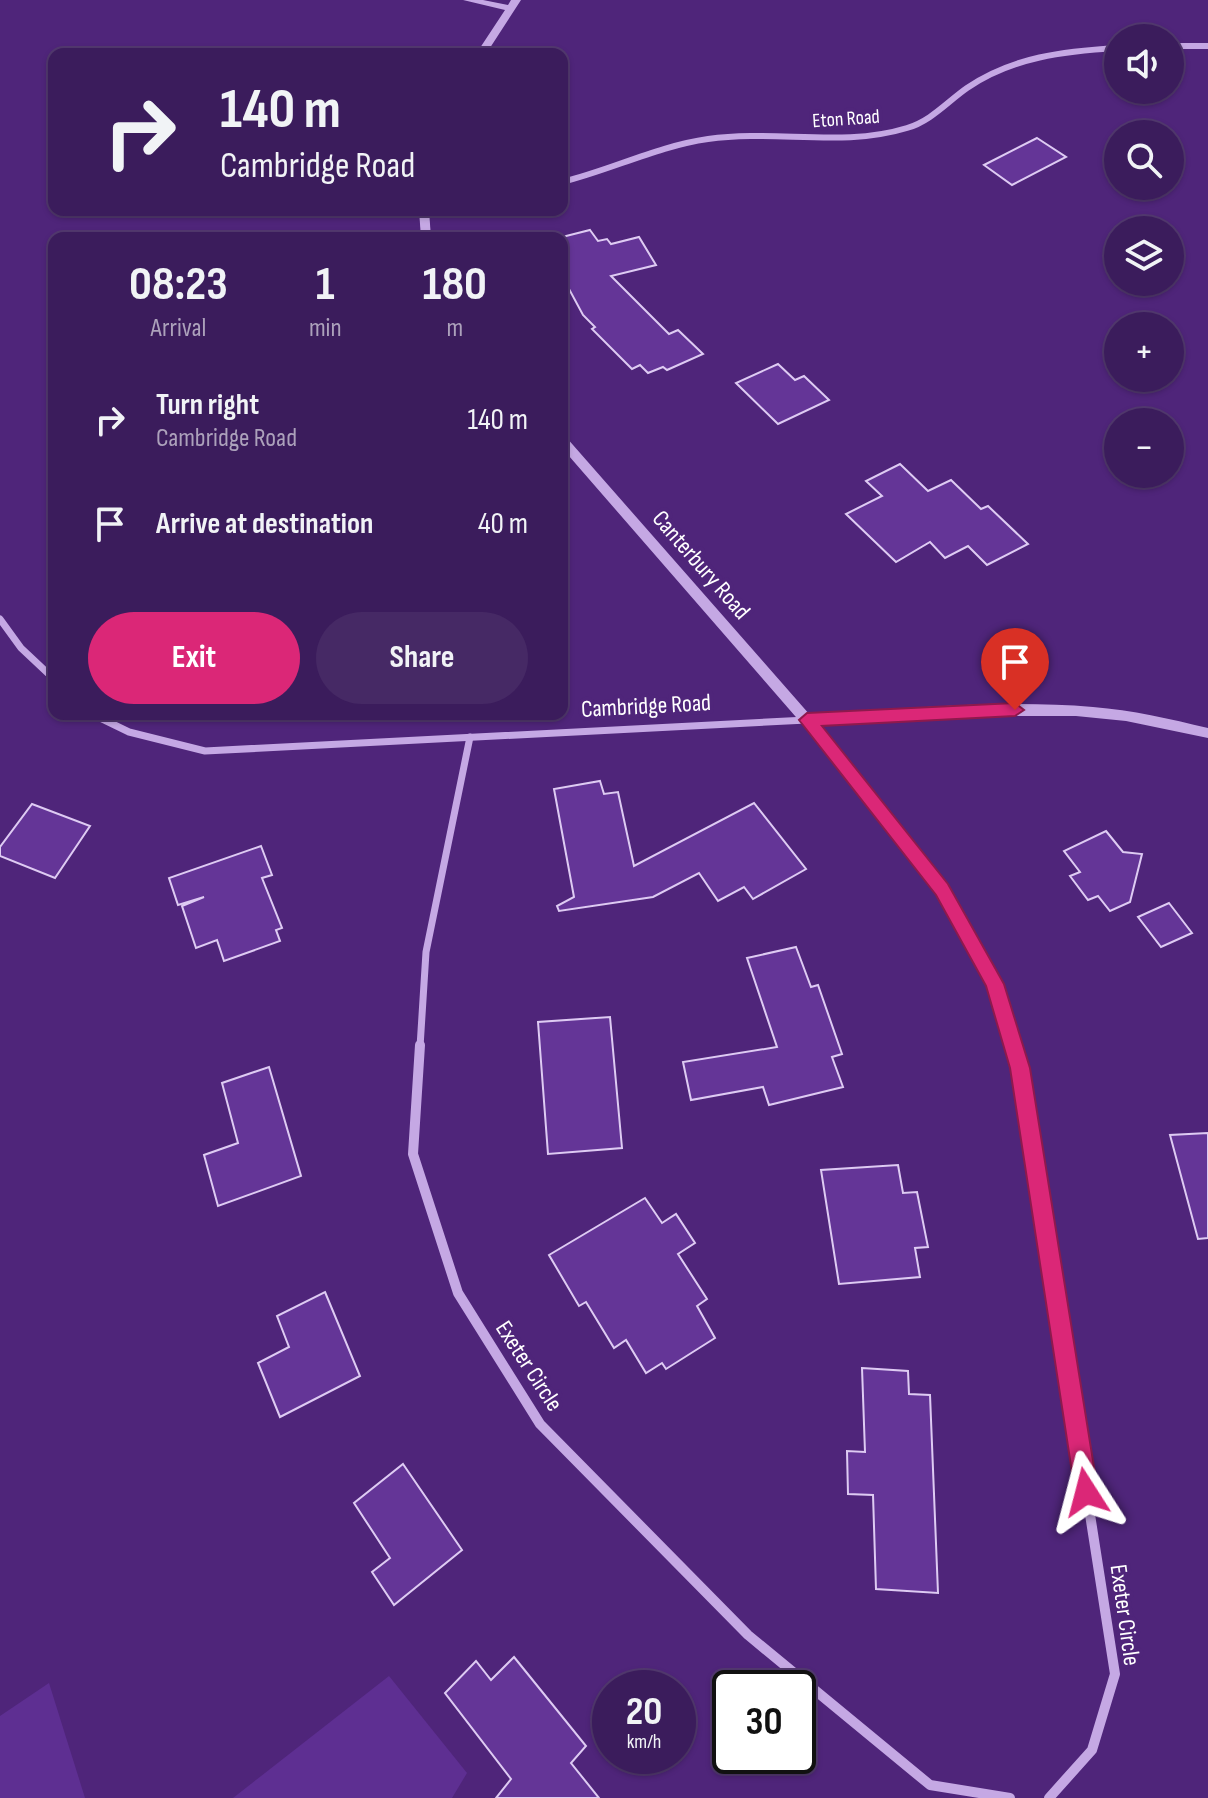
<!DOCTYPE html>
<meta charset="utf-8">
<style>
body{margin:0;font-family:"Sofia Sans Condensed",sans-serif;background:#462965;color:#f1f3f6;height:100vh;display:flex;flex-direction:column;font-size:30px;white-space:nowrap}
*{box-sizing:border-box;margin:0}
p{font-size:26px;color:#aca1bb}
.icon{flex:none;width:44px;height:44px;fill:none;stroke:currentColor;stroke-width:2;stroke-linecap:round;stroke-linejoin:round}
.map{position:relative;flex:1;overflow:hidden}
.panel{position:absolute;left:48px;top:232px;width:520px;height:488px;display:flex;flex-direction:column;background:#3b1c5c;border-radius:16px;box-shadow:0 2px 6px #0004,0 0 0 2px #543a72}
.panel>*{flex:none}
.hud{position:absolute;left:48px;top:48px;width:520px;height:168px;border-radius:16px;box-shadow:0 2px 6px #0004,0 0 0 2px #543a72;background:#3b1c5c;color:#f1f3f6;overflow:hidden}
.fabs{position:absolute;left:1104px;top:24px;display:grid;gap:16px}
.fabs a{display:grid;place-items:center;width:80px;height:80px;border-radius:50%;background:#3b1c5c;box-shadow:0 2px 6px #0004,0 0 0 2px #543a72;font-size:40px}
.speed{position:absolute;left:592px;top:1670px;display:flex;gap:16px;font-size:40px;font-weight:700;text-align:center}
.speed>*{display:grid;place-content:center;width:104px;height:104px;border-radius:50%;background:#3b1c5c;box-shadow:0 2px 6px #0004,0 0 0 2px #543a72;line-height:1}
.speed small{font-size:20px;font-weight:400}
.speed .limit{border:4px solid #111;border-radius:12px;background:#fff;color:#111}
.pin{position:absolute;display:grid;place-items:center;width:68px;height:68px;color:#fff;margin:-82px -34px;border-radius:50% 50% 50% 0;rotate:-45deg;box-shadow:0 0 8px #0007}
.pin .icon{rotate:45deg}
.me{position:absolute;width:88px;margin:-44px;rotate:351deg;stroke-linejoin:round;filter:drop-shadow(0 0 6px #0008)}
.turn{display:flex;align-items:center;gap:28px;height:168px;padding:0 40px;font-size:36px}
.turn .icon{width:104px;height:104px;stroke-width:2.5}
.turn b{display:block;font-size:56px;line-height:68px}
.eta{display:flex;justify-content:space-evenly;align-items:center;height:136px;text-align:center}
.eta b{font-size:48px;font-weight:700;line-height:56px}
.button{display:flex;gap:16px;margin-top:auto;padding:16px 40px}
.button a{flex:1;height:92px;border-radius:48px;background:#db2777;color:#fff;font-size:32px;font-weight:700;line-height:92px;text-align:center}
.button a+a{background:#462965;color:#f1f3f6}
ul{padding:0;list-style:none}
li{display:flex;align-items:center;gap:24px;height:104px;padding:0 40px}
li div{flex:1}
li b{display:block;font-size:30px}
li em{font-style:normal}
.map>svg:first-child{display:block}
</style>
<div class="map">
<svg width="1208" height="1798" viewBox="0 0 1208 1798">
<rect width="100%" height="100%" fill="#4f257a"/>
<g fill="#5e2f92">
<path d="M389 1676 467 1773 452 1798H233Z"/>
<path d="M49 1683 85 1798H0V1716Z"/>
</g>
<g fill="#643597" stroke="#decbf3" stroke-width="2">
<path d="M1037 138 1066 157 1012 185 984 165Z"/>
<path d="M590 230 598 241 607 239 611 244 639 237 656 265 611 276 669 334 678 330 703 354 667 370 663 367 648 373 640 365 632 369 592 329 595 327 583 315 562 276V237Z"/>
<path d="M778 364 795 380 804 376 829 400 778 424 736 383Z"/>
<path d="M900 464 928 491 951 480 981 509 988 506 1028 544 987 565 968 546 945 558 930 542 896 562 846 514 882 496 866 481Z"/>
<path d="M600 781 604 794 618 792 634 866 754 803 806 869 753 899 744 887 718 901 699 873 653 897 559 911 557 906 574 897 554 789Z"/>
<path d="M32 804 90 826 55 878 0 856V847Z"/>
<path d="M1106 831 1123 852 1142 854 1130 902 1110 911 1098 896 1088 900 1070 876 1080 872 1064 851Z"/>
<path d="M261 846 272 875 262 878 282 928 276 930 280 941 224 961 217 940 196 948 182 906 204 897 178 905 169 878Z"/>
<path d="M1169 903 1192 933 1161 947 1138 917Z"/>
<path d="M796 947 811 987 818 985 842 1054 832 1057 843 1087 769 1105 763 1087 691 1100 683 1062 777 1047 747 958Z"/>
<path d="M610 1017 622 1148 548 1154 538 1022Z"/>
<path d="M269 1067 301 1176 218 1206 204 1155 238 1143 222 1083Z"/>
<path d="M1208 1133V1238L1198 1239 1170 1135Z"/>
<path d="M898 1165 903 1193 917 1192 928 1247 915 1248 920 1277 839 1284 821 1170Z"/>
<path d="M645 1198 662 1223 676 1214 695 1243 678 1254 707 1299 697 1306 715 1338 666 1369 662 1363 646 1373 626 1340 614 1348 586 1302 579 1306 549 1255Z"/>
<path d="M325 1292 360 1376 280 1417 258 1363 289 1347 277 1316Z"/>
<path d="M862 1368 908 1371 909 1394 930 1395 938 1593 876 1589 873 1495 848 1494 847 1451 865 1452Z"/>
<path d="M403 1464 462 1550 394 1605 372 1572 390 1558 354 1503Z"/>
<path d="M514 1657 586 1746 571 1763 599 1798H496L511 1779 445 1693 476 1661 491 1680Z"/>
</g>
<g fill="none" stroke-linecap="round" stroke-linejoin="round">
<g stroke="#c5a8e4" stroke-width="6">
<path d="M1170 46H1208"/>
<path d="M562 182C611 170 658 146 708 139 774 129 842 148 907 128 931 121 947 102 967 88 1012 57 1065 51 1118 48"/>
</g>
<g stroke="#c5a8e4" stroke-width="7">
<path d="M0 619 21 648 54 679"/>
<path d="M92 714 129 732 205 751 807 720 942 889 995 984 1014 1047"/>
<path d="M420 1047 426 952 470 737"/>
</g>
<g stroke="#c5a8e4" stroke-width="10">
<path d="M420 1045 413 1154 458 1293 540 1424 748 1635 930 1785 1010 1798"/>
<path d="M1013 1045 1020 1068 1115 1674 1092 1750 1049 1798"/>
</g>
<g fill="#c5a8e4" fill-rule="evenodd">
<path d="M463 0H483L508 5 511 0H521L486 54H476L505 10Z"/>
<path d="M419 210H429L431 238H421Z"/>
<path d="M562 436 566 437 810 715C904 709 999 699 1093 707 1132 710 1170 719 1208 728V738L1126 721 1076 716H975L802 724 562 448Z"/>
</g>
</g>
<path fill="#db2777" stroke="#8e194d" stroke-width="2" d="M1015 703 1024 710 1015 716 822 726 948 884 1004 984 1030 1068 1098 1492 1094 1500 1086 1503 1078 1500 1075 1492 1010 1068 986 986 936 895 799 720 807 713Z"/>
<g text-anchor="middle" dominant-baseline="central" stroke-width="8" stroke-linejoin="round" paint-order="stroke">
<g font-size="20" fill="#fff" stroke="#4f257a">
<text transform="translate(846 119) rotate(-4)">Eton Road</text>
</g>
<g font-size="24" fill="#fff" stroke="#4f257a">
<text transform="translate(701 565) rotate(49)">Canterbury Road</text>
<text transform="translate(646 706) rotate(-3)">Cambridge Road</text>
<text transform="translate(529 1366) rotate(57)">Exeter Circle</text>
<text transform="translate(1125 1615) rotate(82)">Exeter Circle</text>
</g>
</g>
</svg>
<div class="fabs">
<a><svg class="icon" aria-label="sound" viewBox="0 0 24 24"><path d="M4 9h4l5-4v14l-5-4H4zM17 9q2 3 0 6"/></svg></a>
<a><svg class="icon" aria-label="search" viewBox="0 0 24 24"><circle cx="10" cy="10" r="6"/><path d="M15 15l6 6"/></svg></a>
<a><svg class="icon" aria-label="layers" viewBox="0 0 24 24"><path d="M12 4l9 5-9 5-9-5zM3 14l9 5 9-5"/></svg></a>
<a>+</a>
<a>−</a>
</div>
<div class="speed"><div>20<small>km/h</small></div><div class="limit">30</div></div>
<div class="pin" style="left:1015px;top:710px;background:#d93025"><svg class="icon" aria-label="arrive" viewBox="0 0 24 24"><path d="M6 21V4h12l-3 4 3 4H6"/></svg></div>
<svg class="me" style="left:1086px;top:1492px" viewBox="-20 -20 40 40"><path d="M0-17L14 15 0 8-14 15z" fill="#db2777" stroke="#fff" stroke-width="4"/></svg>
<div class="hud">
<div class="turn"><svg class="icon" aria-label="right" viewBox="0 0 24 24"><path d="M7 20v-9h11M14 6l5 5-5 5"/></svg><div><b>140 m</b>Cambridge Road</div></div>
</div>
<section class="panel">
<div class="eta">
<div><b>08:23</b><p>Arrival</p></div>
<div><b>1</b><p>min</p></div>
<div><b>180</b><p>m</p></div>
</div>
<ul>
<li><svg class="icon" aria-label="right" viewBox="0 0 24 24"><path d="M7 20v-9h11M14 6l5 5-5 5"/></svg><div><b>Turn right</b><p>Cambridge Road</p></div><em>140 m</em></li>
<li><svg class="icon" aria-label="arrive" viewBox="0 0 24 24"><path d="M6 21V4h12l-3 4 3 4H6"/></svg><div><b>Arrive at destination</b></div><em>40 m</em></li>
</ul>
<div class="button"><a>Exit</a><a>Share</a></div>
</section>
</div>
